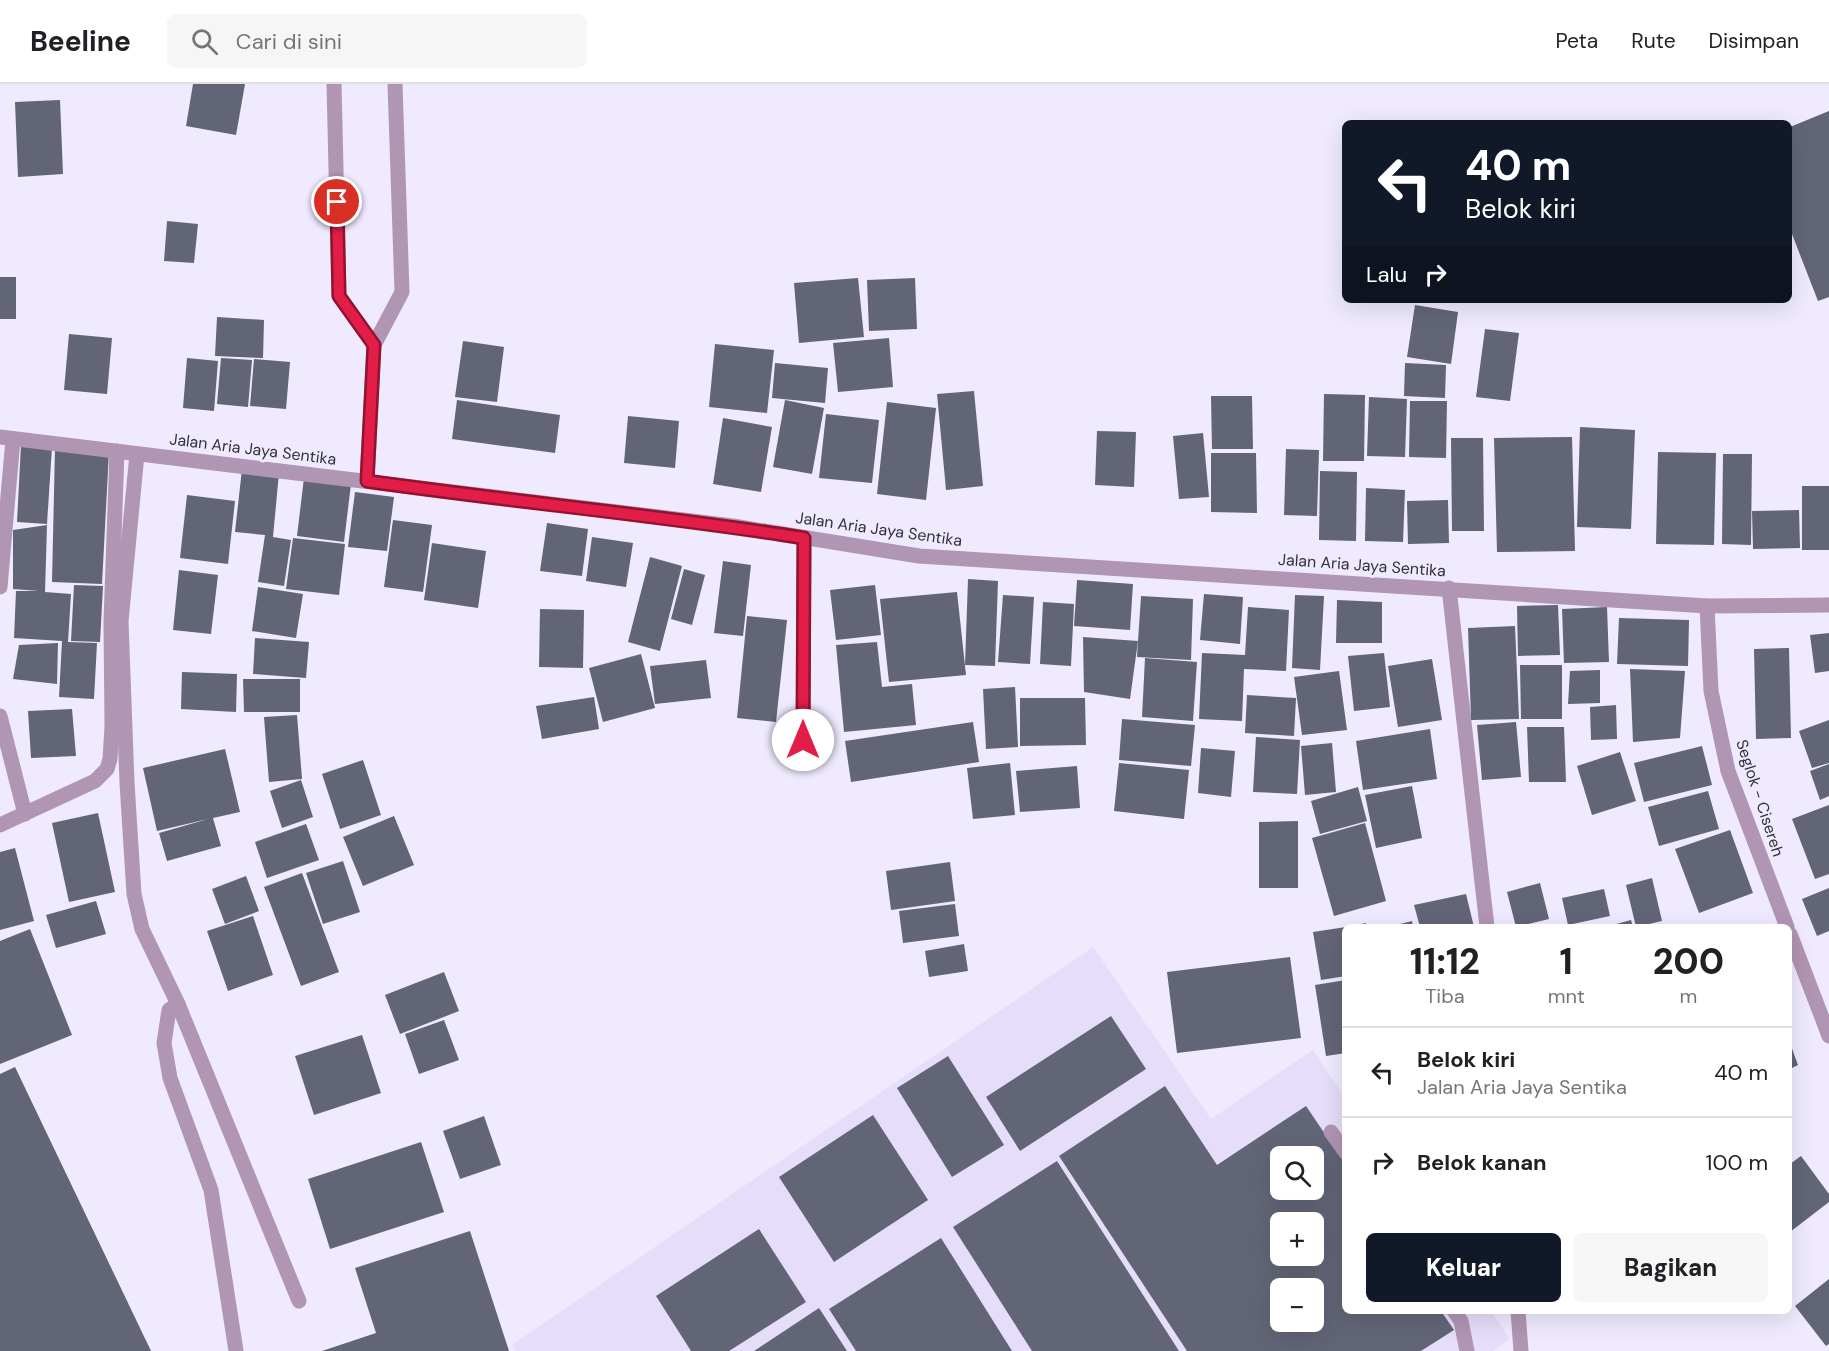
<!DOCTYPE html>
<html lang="id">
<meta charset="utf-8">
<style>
body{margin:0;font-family:"DM Sans",sans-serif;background:#f6f6f6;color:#202124;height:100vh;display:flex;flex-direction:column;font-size:22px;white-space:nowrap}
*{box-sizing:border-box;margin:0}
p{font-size:20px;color:#757577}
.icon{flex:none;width:33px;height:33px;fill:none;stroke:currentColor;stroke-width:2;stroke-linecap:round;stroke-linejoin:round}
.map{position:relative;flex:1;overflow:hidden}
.side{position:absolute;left:1342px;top:840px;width:450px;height:390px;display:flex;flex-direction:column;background:#fff;border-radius:9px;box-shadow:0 6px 24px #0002}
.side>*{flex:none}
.banner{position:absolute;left:1342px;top:36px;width:450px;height:183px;border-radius:9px;box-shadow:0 6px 24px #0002;background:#111827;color:#fff;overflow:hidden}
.controls{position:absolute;left:1270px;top:1062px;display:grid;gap:12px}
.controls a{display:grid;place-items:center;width:54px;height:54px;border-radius:9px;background:#fff;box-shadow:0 6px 24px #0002;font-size:30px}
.pin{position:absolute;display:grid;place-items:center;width:51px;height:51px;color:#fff;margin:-26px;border:3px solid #fff;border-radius:50%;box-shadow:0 2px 6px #0007}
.me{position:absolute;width:66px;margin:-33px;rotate:0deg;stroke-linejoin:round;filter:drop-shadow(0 0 4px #0008)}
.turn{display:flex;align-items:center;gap:21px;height:126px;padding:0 24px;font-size:27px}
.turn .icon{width:78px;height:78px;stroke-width:2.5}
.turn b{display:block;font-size:42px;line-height:51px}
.then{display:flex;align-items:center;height:57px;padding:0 24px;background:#0003;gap:12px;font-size:22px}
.eta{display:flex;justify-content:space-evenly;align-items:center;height:102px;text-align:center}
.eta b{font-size:36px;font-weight:800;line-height:42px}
.cta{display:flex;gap:12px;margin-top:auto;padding:12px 24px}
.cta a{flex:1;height:69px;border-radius:9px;background:#111827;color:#fff;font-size:24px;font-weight:800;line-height:69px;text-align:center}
.cta a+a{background:#f6f6f6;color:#202124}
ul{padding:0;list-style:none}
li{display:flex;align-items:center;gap:18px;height:90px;padding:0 24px;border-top:2px solid #e0e0e0}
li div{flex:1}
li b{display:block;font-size:22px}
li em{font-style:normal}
header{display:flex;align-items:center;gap:36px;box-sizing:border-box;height:84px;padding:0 30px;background:#fff;border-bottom:2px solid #e0e0e0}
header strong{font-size:28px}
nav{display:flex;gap:33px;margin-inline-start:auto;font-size:21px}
.search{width:420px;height:54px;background:#f6f6f6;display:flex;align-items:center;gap:15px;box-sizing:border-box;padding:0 21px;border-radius:9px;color:#757577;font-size:22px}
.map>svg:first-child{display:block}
</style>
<header>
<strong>Beeline</strong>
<div class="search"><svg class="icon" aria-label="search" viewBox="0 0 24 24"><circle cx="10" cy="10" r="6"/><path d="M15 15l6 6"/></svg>Cari di sini</div>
<nav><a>Peta</a><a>Rute</a><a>Disimpan</a></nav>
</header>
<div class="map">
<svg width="1829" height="1267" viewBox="0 0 1829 1267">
<rect width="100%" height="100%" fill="#efeafe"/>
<path fill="#e5ddf9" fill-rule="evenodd" d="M1093 863 1211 1035 1313 966 1345 1014 1346 1227H1491L1510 1255 1493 1267H516L512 1261ZM1281 1072H1314V1106H1281ZM1281 1138H1314V1172H1281ZM1281 1204H1314V1238H1281Z"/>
<g fill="#616576" fill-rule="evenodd">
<path d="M193 0H245L236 51 186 42Z"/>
<path d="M60 16 63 90 18 93 15 18Z"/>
<path d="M1829 27V213L1818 217 1790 145V43Z"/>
<path d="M167 137 198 140 194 179 164 177Z"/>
<rect x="0" y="193" width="16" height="42"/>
<path d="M858 194 864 253 799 259 794 199Z"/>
<path d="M915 194 917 245 869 247 867 196Z"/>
<path d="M1415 221 1458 228 1451 280 1407 273Z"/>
<path d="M217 233 264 236 263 274 215 272Z"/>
<path d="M1485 245 1519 249 1510 317 1476 313Z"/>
<path d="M69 250 112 254 107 310 64 306Z"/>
<path d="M889 254 893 303 838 308 833 259Z"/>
<path d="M463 257 504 263 497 318 455 313Z"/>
<path d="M715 260 774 266 767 329 709 323Z"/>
<path d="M187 274 218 277 214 327 183 324Z"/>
<path d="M221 274 252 276 248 323 217 320Z"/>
<path d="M254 275 290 278 286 325 250 322Z"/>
<path d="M775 279 828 284 825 319 772 314Z"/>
<path d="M1405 279 1446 281 1445 314 1404 312Z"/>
<path d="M974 307 983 402 946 406 937 310Z"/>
<path d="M1324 310 1365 311 1364 377H1323Z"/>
<path d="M1211 312H1252L1253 365H1212Z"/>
<path d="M1369 313 1407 315 1405 373 1367 372Z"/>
<path d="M457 316 560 331 555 369 452 355Z"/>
<path d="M785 316 824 324 812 390 773 383Z"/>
<path d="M1410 317H1447L1446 374 1409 373Z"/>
<path d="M887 318 936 324 926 416 877 410Z"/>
<path d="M826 330 879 336 872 399 819 394Z"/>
<path d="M628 332 679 337 675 384 624 379Z"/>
<path d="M723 334 772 343 761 408 713 400Z"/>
<path d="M1580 343 1635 346 1631 445 1577 443Z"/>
<path d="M1097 347 1136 348 1134 403 1095 401Z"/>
<path d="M1203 349 1209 413 1179 415 1173 352Z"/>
<path d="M1572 353 1575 467 1497 468 1494 354Z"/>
<path d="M1451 354H1483L1484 447H1452Z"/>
<path d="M21 361 52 363 47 440 17 438Z"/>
<path d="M55 364 109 367 102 500 52 498Z"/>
<path d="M1286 365 1319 366 1317 432 1284 431Z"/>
<path d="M1658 368 1716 369 1714 461 1656 460Z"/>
<path d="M1211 369H1256L1257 429 1211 428Z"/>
<path d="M1723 370H1752L1751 461 1722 460Z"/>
<path d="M242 385 279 389 273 453 291 456 284 502 258 498 265 451 235 448Z"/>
<path d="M1320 387 1357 388 1356 457 1319 456Z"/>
<path d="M304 394 351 400 344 458 297 452Z"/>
<rect x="1802" y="402" width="27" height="64"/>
<path d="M1366 404 1405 406 1403 458 1365 457Z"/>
<path d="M355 408 394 413 387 467 348 463Z"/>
<path d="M187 411 235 417 228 480 180 474Z"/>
<path d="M1448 416 1449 459 1408 460 1407 417Z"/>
<path d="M1799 426 1800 464 1753 465 1752 427Z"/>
<path d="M393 436 432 441 423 508 384 503Z"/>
<path d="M547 439 588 445 582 492 540 487Z"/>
<path d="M47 441 45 508 71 510 68 558 97 559 94 615 59 613 62 557 14 554 16 507H39L13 505V446Z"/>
<path d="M592 453 633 459 626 503 586 497Z"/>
<path d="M293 454 345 460 339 511 286 505Z"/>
<path d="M432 459 486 467 478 524 424 516Z"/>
<path d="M650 473 682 482 660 567 628 558Z"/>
<path d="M723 477 751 481 743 552 714 549Z"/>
<path d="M684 485 705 491 692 541 671 535Z"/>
<path d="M179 486 218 491 211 550 173 546Z"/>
<path d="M968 495 998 497 995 582 965 581Z"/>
<path d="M1077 496 1133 500 1130 546 1074 542Z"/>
<path d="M74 501 103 502 100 558 71 557Z"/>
<path d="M875 501 881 551 836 556 830 506Z"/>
<path d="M258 503 303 510 296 554 252 547Z"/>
<path d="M957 508 966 591 889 598 880 515Z"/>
<path d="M1204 510 1243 513 1240 560 1200 556Z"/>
<path d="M1003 511 1034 513 1030 580 998 578Z"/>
<path d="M1295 511 1324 512 1320 586 1292 584Z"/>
<path d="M1141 512 1193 515 1191 576 1137 573Z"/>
<path d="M1337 516 1382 518V559H1336Z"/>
<path d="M1043 518 1074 520 1071 582 1040 580Z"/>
<path d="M1558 521 1560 571 1518 572 1517 522Z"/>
<path d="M1248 523 1289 526 1286 587 1244 585 1242 637 1199 635 1202 569 1245 571Z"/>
<path d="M1607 523 1609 578 1564 579 1562 525Z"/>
<path d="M540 525 584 526 583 584 539 583Z"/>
<path d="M747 532 787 536 776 638 737 634Z"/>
<path d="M1619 534 1689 536 1688 582 1617 580Z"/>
<path d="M1515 542 1519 635 1471 636 1468 544Z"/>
<path d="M1829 549V587L1815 589 1810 551Z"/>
<path d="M1083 553 1138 557 1130 615 1084 608Z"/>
<path d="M255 554 309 558 306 594 253 590Z"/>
<path d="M877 558 882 603 912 600 916 641 844 648 836 561Z"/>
<path d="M58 559 57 600 13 595 19 561Z"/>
<path d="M1789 564 1791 654 1756 655 1754 565Z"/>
<path d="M1384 569 1390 623 1354 627 1348 572Z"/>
<path d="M641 570 655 624 603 638 589 584Z"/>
<path d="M1145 574 1197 578 1193 637 1142 633Z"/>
<path d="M1432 575 1442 636 1398 643 1388 582Z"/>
<path d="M706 576 711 614 655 620 650 582Z"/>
<path d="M1520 581H1562V635H1521Z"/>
<path d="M1630 585 1685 587 1680 654 1633 658Z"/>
<path d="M1600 586V619L1568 620 1570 587Z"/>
<path d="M1339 587 1347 646 1302 651 1294 593Z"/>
<path d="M182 588 237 590 236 628 181 625Z"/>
<path d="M243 595H300V628H244Z"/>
<path d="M1015 603 1018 663 986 665 983 605Z"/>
<path d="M1247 611 1296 614 1294 652 1245 649Z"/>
<path d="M594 613 599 645 542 655 536 622Z"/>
<path d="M1020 614H1085L1086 661 1020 662Z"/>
<path d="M1616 621 1617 655 1591 656 1590 623Z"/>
<path d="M72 625 76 672 31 674 28 627Z"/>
<path d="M297 631 302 695 269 698 264 633Z"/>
<path d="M1122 635 1195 641 1191 682 1119 676Z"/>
<path d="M1829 636V679L1812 684 1799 647Z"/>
<path d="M973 638 979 678 851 698 845 657Z"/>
<path d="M1516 638 1521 693 1482 696 1477 641Z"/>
<path d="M1527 643H1564L1566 698H1529Z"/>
<path d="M1430 645 1437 695 1363 706 1356 657Z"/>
<path d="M1256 653 1300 656 1297 710 1253 708Z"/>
<path d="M1332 659 1336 708 1305 711 1301 662Z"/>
<path d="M1702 662 1712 701 1644 718 1634 679Z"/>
<path d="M1201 664 1235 667 1231 713 1198 709Z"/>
<path d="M225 665 240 728 213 734 221 762 167 777 159 749 208 735 157 747 143 684Z"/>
<path d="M1620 668 1636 717 1592 731 1577 682Z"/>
<path d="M363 676 381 731 340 745 322 690Z"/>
<path d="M1010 679 1015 731 973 735 967 684Z"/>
<path d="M1119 679 1189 686 1184 735 1114 727Z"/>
<path d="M1829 680V712L1820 716 1810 687Z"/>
<path d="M1077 682 1080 724 1020 728 1016 687Z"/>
<path d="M301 696 313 733 282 744 270 707Z"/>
<path d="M1412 702 1422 754 1376 764 1365 711Z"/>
<path d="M1358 703 1367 737 1320 750 1311 717Z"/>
<path d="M1708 707 1719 745 1659 762 1648 723Z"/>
<path d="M1829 721V790L1815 795 1792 735Z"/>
<path d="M98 729 115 808 69 818 52 739Z"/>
<path d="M394 732 414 781 363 802 343 753Z"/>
<path d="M1298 737V804H1259V738Z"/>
<path d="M1365 739 1386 817 1334 832 1312 754Z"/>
<path d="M306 740 319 776 267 794 255 758Z"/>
<path d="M1730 746 1753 809 1699 829 1675 765Z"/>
<path d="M15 764 34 837 0 846V768Z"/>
<path d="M343 777 360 828 323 840 306 789Z"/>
<path d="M950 778 955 817 891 826 886 787Z"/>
<path d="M302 789 339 888 301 902 264 803Z"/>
<path d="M246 792 259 827 225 840 212 805Z"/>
<path d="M1652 794 1662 837 1636 843 1626 801Z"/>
<path d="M1540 799 1549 835 1516 843 1507 808Z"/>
<path d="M1829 804V847L1817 852 1802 815Z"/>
<path d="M1604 805 1610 832 1568 841 1562 814Z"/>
<path d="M1466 810 1474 843H1420L1414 821Z"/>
<path d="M96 817 106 850 56 864 46 831Z"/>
<path d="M955 820 959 852 903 859 899 827Z"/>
<path d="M253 832 273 891 228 907 207 847Z"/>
<path d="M1631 836 1633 843H1609V842Z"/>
<path d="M1412 837 1413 843H1392V842Z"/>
<path d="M1366 839 1367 843H1351V842Z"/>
<path d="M1346 843V892L1321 896 1313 848Z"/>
<path d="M30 845 72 951 0 980V857Z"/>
<path d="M964 860 968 887 929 893 925 867Z"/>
<path d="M1290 873 1301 954 1177 969 1167 888Z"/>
<path d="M444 888 459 927 400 950 385 911Z"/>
<path d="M1346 896V969L1326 972 1315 901Z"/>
<path d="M1111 932 1146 985 1020 1067 986 1013Z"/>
<path d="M444 936 459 976 419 990 405 950Z"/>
<path d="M362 951 381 1009 314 1031 295 972Z"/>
<path d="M1790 959 1798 981 1790 985Z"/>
<path d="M948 972 1004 1061 952 1093 897 1004Z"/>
<path d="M15 983 151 1267H0V990Z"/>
<path d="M1165 1002 1217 1081 1306 1022 1346 1081V1227H1441L1454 1246 1421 1267H1187L1059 1072ZM1281 1072H1314V1106H1281ZM1281 1138H1314V1172H1281ZM1281 1204H1314V1238H1281Z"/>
<path d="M873 1031 928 1116 834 1178 779 1093Z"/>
<path d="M484 1032 501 1081 460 1095 443 1047Z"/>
<path d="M421 1058 444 1128 330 1165 308 1095Z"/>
<path d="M1801 1072 1829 1110V1118L1790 1148V1080Z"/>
<path d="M1057 1077 1179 1267H1032L953 1143Z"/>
<path d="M759 1145 806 1218 729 1267H691L656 1212Z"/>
<path d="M470 1147 509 1267H322L376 1249 355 1184Z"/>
<path d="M941 1154 1012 1267H856L829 1225Z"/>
<path d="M1829 1195V1260L1826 1262 1795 1222Z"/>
<path d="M819 1224 847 1267H754Z"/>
</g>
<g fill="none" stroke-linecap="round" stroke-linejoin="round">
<g stroke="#b195b4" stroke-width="15">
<path d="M334 0 339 212 374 261"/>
<path d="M137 370 121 537 127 699 134 810 142 845 178 920 299 1217"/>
<path d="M367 397 374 261 402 208 395 0"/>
<path d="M178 920 169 926 164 959 170 994 211 1106 236 1267"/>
<path d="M1331 1048 1346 1069"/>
<path d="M1454 1227 1461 1237 1467 1267"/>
</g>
<g stroke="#b195b4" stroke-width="15">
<path d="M0 503 13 355"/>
<path d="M1707 522 1711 607 1728 687 1787 843"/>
<path d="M0 632 25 730"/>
<path d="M803 656 804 454"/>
<path d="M0 741 95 697 107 685 110 675 112 643 111 538 117 367"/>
<path d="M1790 850 1829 952"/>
</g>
<g stroke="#b195b4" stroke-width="15">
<path d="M0 353 733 442 919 472 1707 522 1829 521"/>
<path d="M1449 504 1487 843"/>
<path d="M1518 1227 1521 1267"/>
</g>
</g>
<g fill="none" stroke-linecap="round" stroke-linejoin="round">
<g stroke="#92132f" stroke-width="15">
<path id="route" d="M337 118 339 212 374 261 367 397C512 418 659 431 804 454L803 656"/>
</g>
<use href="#route" stroke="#e11d48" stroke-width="10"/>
</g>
<g text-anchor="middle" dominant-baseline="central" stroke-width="6" stroke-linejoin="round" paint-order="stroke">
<g font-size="16" fill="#323038" stroke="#efeafe">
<text transform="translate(253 365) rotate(7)">Jalan Aria Jaya Sentika</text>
<text transform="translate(879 445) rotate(8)">Jalan Aria Jaya Sentika</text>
<text transform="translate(1362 481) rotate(4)">Jalan Aria Jaya Sentika</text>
<text transform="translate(1760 714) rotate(72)">Seglok - Cisereh</text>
</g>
</g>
</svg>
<div class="controls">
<a><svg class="icon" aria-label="search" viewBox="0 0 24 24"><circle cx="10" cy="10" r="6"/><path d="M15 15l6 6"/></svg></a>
<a>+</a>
<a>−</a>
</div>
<div class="pin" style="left:337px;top:118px;background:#d93025"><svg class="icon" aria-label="arrive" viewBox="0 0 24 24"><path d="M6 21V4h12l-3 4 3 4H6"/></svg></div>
<svg class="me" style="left:803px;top:656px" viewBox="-20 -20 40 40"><circle r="19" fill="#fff"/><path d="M0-13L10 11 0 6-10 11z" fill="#e11d48"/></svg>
<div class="banner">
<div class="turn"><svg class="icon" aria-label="left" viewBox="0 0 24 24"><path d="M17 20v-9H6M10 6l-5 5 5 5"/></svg><div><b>40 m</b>Belok kiri</div></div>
<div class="then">Lalu<svg class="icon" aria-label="right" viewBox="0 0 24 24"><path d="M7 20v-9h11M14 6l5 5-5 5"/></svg></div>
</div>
<section class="side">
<div class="eta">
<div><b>11:12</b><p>Tiba</p></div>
<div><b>1</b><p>mnt</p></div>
<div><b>200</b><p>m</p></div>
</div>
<ul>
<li><svg class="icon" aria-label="left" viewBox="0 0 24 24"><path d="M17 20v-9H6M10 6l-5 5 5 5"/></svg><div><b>Belok kiri</b><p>Jalan Aria Jaya Sentika</p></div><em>40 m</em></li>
<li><svg class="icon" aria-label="right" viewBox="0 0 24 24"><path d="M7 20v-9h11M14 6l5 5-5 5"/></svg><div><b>Belok kanan</b></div><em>100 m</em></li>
</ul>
<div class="cta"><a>Keluar</a><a>Bagikan</a></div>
</section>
</div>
